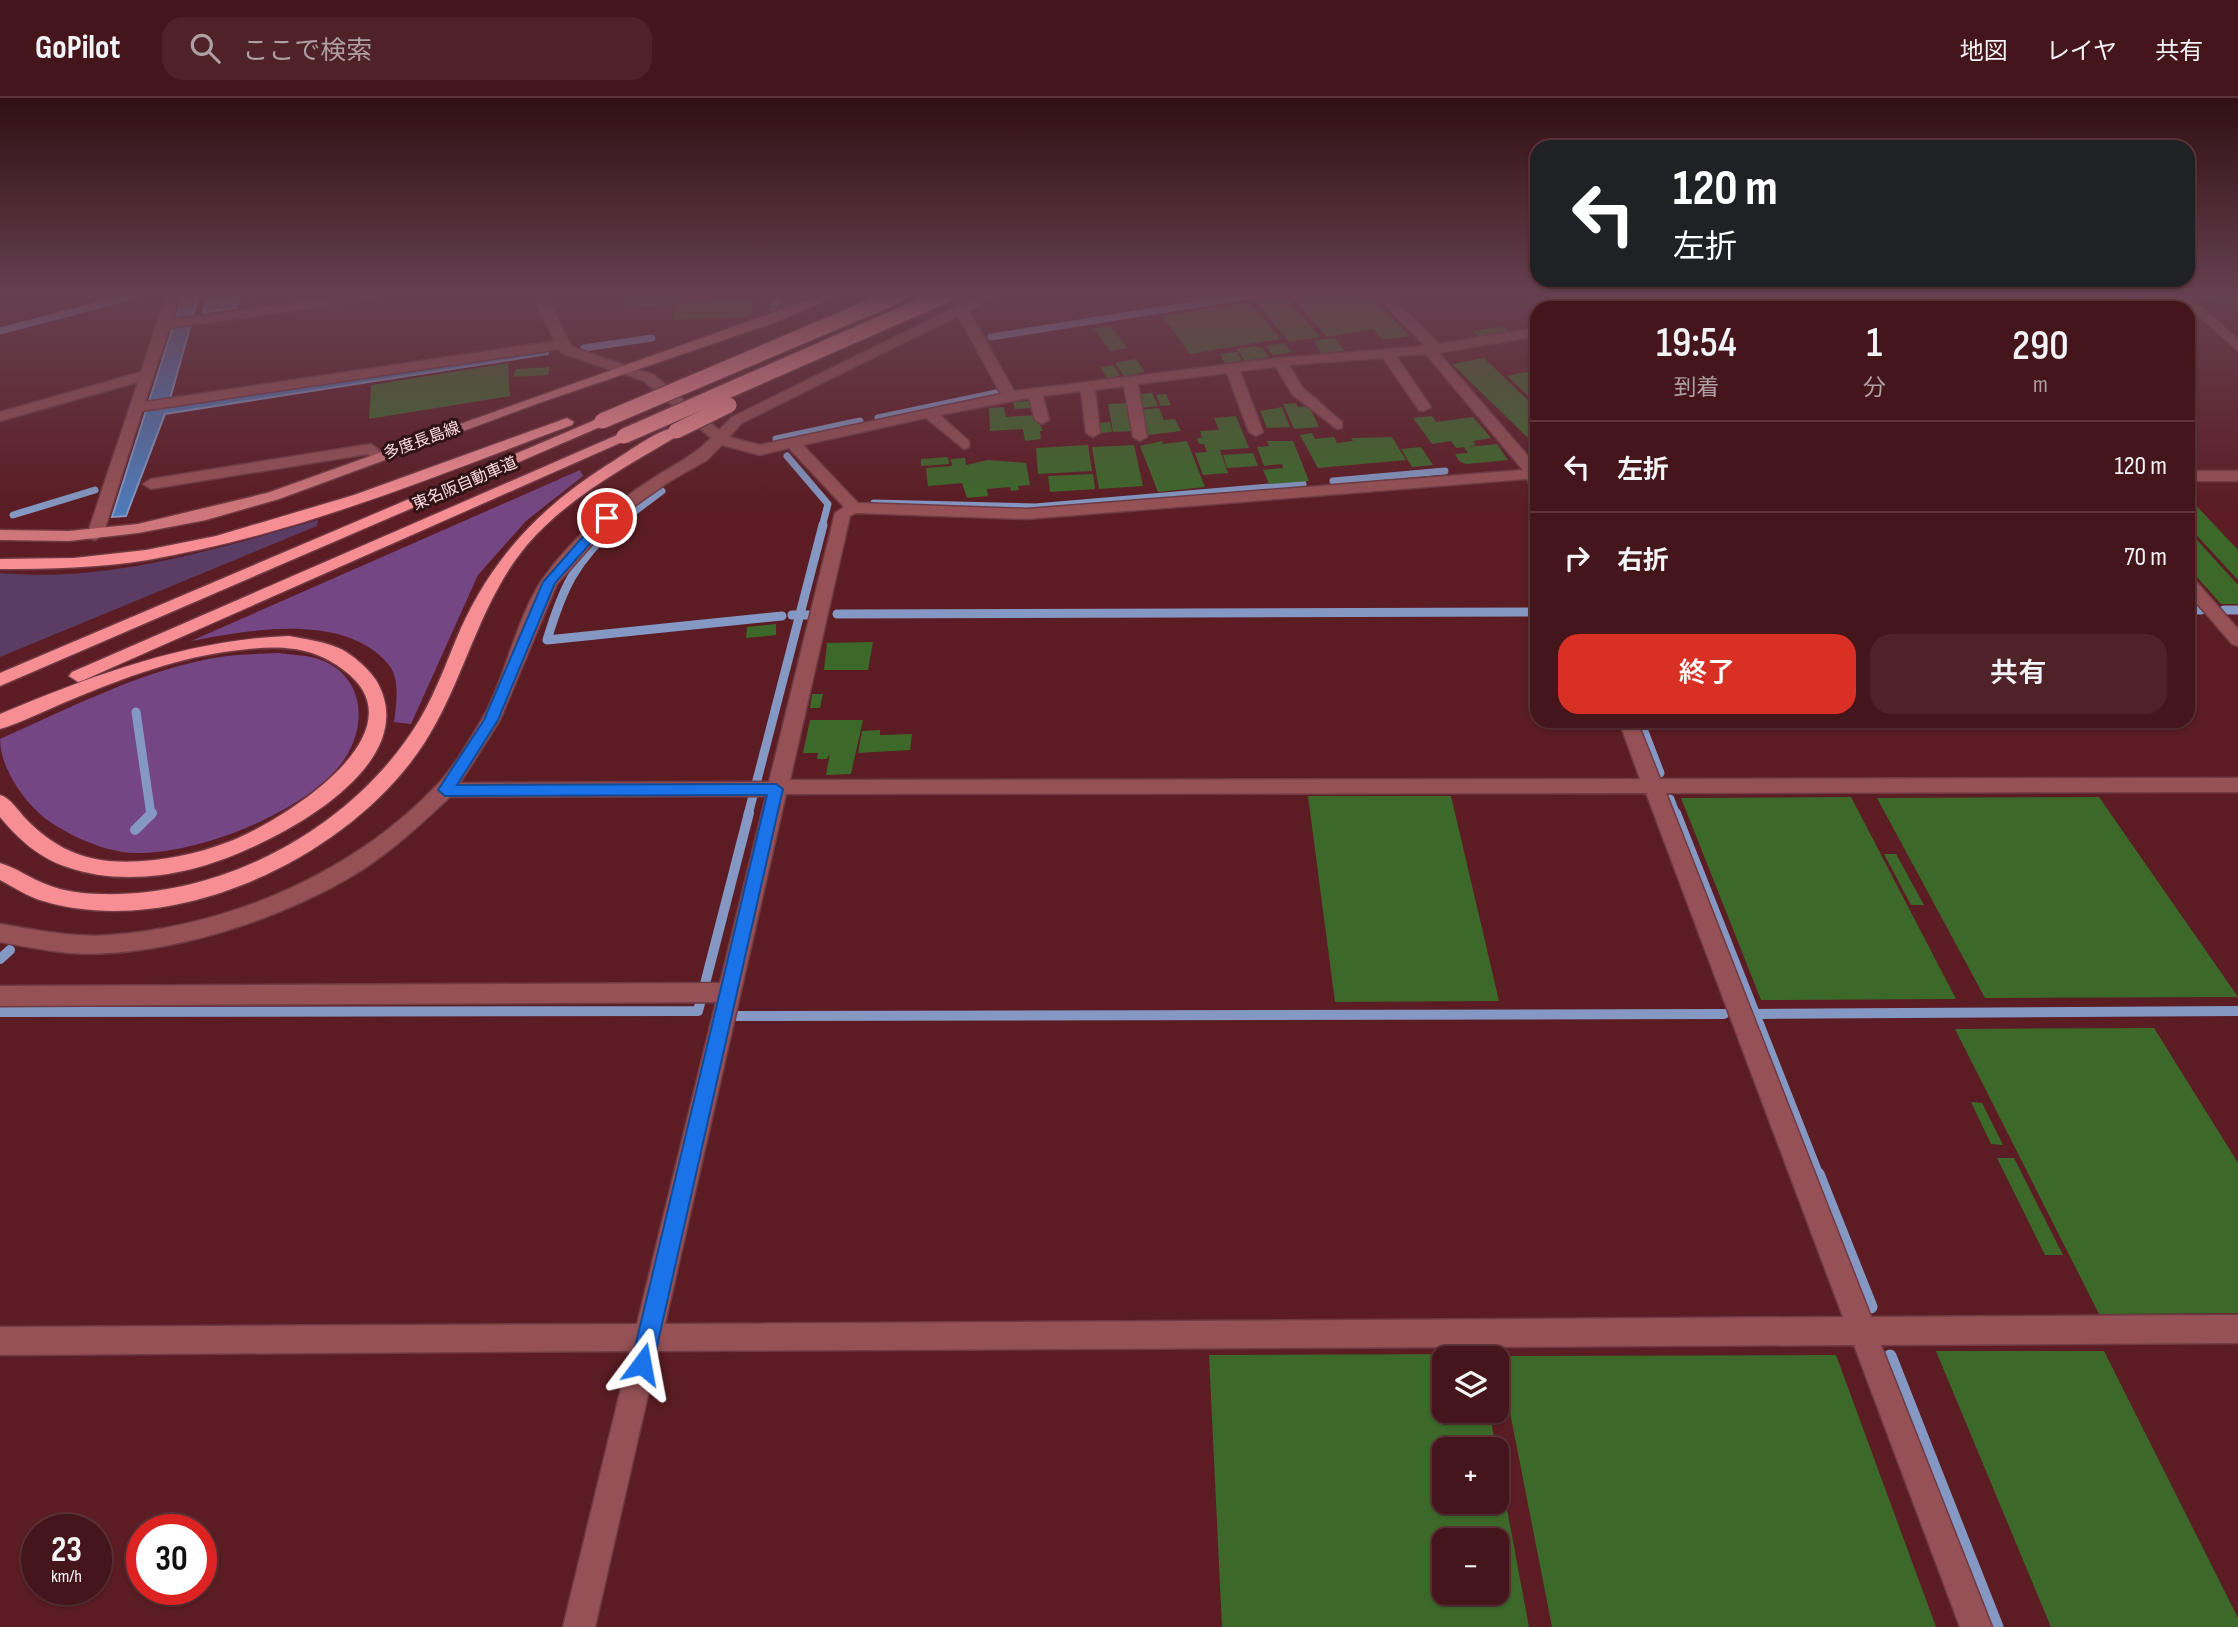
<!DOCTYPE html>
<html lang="ja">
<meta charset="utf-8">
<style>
body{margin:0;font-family:"Sofia Sans Condensed","Noto Sans JP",sans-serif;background:#4e2227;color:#f1f3f6;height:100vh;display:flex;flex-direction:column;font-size:26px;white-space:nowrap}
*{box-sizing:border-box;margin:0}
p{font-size:23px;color:#af9fa2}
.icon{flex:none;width:38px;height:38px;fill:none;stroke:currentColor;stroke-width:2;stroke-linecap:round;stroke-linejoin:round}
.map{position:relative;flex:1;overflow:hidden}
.details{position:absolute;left:1530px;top:203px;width:665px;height:427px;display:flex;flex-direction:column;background:#44151a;border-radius:21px;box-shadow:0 2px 5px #0004,0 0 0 2px #5c3439}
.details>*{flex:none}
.banner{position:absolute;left:1530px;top:42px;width:665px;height:147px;border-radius:21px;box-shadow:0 2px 5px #0004,0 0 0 2px #5c3439;background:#202124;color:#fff;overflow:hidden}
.controls{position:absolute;left:1432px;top:1248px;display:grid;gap:14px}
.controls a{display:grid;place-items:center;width:77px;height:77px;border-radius:14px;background:#44151a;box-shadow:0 2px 5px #0004,0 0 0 2px #5c3439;font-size:35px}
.speed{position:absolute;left:21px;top:1416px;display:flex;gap:14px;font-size:35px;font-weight:700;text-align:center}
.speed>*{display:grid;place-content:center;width:91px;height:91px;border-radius:50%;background:#44151a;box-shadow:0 2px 5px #0004,0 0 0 2px #5c3439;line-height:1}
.speed small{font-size:18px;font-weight:400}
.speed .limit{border:10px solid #d22;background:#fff;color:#111}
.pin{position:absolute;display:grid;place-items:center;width:60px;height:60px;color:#fff;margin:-30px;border:4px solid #fff;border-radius:50%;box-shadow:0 2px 7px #0007}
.me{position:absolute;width:77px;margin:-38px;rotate:13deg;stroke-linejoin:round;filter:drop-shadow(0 0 5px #0008)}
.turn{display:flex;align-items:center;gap:24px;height:147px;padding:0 28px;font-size:32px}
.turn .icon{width:91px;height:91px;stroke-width:2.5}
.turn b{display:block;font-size:49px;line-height:60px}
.eta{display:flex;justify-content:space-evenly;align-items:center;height:119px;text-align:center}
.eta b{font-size:42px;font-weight:600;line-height:49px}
.button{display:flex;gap:14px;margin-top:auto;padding:14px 28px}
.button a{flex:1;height:80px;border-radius:21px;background:#d93025;color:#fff;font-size:28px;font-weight:600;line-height:80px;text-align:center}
.button a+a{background:#4e2227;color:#f1f3f6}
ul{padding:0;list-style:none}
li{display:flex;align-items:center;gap:21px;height:91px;padding:0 28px;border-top:2px solid #5c3439}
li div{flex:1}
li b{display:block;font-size:26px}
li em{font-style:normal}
header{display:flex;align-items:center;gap:42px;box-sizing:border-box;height:98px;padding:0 35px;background:#44151a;border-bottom:2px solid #5c3439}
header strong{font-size:33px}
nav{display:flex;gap:38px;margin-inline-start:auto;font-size:24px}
.search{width:490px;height:63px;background:#4e2227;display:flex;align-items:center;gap:18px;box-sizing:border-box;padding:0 24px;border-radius:21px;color:#af9fa2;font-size:26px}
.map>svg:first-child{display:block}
</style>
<header>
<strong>GoPilot</strong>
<div class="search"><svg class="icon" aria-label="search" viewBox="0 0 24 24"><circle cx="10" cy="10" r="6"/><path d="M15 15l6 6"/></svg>ここで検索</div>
<nav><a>地図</a><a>レイヤ</a><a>共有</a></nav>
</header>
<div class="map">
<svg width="2238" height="1529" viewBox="0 0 2238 1529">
<rect width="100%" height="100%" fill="#5b1c23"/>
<path fill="#5a3c64" d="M318 422 317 428 0 559V475C108 485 216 451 318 422Z"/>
<g fill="#744683">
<path d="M580 372 583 378 526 423 478 477 411 626 394 624C396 607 401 581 388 566 344 514 249 532 191 543Z"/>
<path d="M279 555C292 557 309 557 321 562 370 581 367 638 336 672 294 718 195 757 134 755 105 754 73 739 50 724 26 707 0 671 0 641 70 610 144 571 220 559 240 556 260 556 279 555Z"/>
</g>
<g fill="#4f7ab8" stroke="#8498c3" stroke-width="2">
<path d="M183 197H199L168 308 548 251V256L165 316 126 418 112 419Z"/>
<path d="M208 197H240L236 210 203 215Z"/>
</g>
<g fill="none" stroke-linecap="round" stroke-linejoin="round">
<g stroke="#8498c3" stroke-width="7">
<path d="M773 210 777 202"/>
<path d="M2116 210 2138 197"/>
<path d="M0 233 137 197"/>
<path d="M991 239 1255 197"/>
<path d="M584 250 652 240"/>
<path d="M878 320 996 295"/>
<path d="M776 341 860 323"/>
<path d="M787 358 828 406 822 429"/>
<path d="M1333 383 1445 373"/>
<path d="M874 405 1035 409 1303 386"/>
<path d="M13 417 95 392"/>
<path d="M614 429 662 393"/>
</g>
<g stroke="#8498c3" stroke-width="9">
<path d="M616 427C575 462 562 492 547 542L782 518"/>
<path d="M2188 512H2201"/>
<path d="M2224 512H2238"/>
<path d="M837 516 1536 514"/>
<path d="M792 517H810"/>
<path d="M136 614 151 717"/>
<path d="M1640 623 1660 675"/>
<path d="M1670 701 1676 717"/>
<path d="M748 717 823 427"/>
</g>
<g stroke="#8498c3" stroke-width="10">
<path d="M1676 715 1819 1078"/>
<path d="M135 732 152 715"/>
<path d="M0 861 10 852"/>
<path d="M0 914 698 913 749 715"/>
<path d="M1755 916 2238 913"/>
<path d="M733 918 1724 916"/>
</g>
<g stroke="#8498c3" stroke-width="13">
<path d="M1818 1076 1871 1209"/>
<path d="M1890 1258 1997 1529"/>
</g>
</g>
<g fill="#3c6929" fill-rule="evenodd">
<path d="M629 197H676L671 207 627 209 628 206 624 207Z"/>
<path d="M679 197H688L686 204 753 203 750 219 672 222Z"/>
<path d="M1295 197H1370L1409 238 1383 242 1373 231 1327 239 1291 198Z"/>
<path d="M1782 197H1817V199L1791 203Z"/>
<path d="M1942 197H1967L1988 210 1962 208Z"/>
<path d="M2037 197H2089L2098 204 2072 209 2064 204 2052 206Z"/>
<path d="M2199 197H2238V207L2207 204Z"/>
<path d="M2021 198 2042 210H1993L1984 204 1998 199 2003 201Z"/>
<path d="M1286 199 1320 239 1289 244 1256 204Z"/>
<path d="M1250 204 1280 241 1190 256 1162 218Z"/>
<path d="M1111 228 1127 250 1110 253 1094 230Z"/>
<path d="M1503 228 1509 234 1479 239 1472 233Z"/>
<path d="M1336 240 1344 253 1321 255 1314 242Z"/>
<path d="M1284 245 1292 254 1273 257 1266 248Z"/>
<path d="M1255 248 1262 250 1269 259 1245 263 1236 251Z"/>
<path d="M1237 254 1242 263 1225 265 1220 256Z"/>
<path d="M1484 260 1536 310V338L1528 340 1452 266Z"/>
<path d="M1136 261 1145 274 1124 278 1115 265Z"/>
<path d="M508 265 510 298 369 321 371 287Z"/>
<path d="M1113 267 1120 278 1107 280 1100 269Z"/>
<path d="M550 269 548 277 513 279 516 271Z"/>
<path d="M1536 272V305L1507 278Z"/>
<path d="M1152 295 1158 308 1141 310 1137 300 1141 299 1140 296Z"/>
<path d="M1166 296 1171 307 1161 308 1156 297Z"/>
<path d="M1029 303 1031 310 1015 311 1013 304Z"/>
<path d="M1129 305 1134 333 1113 334 1108 306Z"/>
<path d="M1296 305 1298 309 1309 308 1319 329 1294 331 1283 306Z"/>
<path d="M1004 309 1006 319 1036 317 1043 333H1040L1041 341 1025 343 1023 331 990 333 989 310Z"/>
<path d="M1282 309 1290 329 1267 330 1260 313Z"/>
<path d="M1159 310 1164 322 1175 321 1181 333 1148 337 1138 312Z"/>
<path d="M1236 318 1249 350 1220 352 1228 375 1203 377 1195 355 1207 354 1204 346H1199L1197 340H1202L1200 333 1219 332 1214 320Z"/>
<path d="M1432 318 1436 324 1473 319 1491 340 1473 343 1476 347 1468 349 1497 346 1508 362 1466 366 1459 363 1455 356 1468 355 1464 349 1456 350 1451 343 1432 346 1413 320Z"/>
<path d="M1110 324 1112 334 1098 335 1096 325Z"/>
<path d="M1312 335 1315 341 1334 339 1337 345 1353 343 1351 340 1392 339 1406 362 1318 370 1300 337Z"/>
<path d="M1162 343 1163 346 1187 343 1205 389 1158 394 1140 348Z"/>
<path d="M1267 343H1293L1309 383 1269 386 1263 372 1283 370 1282 366 1264 368 1257 349 1269 348Z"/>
<path d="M1088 347 1092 373 1038 376 1036 350Z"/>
<path d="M1134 347 1143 388 1099 391 1092 349Z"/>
<path d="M1421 349 1433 367 1412 369 1401 351Z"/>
<path d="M1253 355 1258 368 1227 370 1223 357Z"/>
<path d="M948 359 949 366 921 368V361Z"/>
<path d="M965 360 966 367 988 362 1026 365 1030 387 1018 388 1019 392 1011 393 1010 389 987 391 988 398 967 400 962 385 928 388 926 370 952 368 951 361Z"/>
<path d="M1093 376 1095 391 1050 394 1048 378Z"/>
<path d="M2188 399 2238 452V482L2188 428Z"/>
<path d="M2188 432 2238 487V506H2221L2188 469Z"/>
<path d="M776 526V537L746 540 747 529Z"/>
<path d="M873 544 868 572H824L827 545Z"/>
<path d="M812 596H823L820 610H810Z"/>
<path d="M810 622H863L851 676 826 677 830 655 827 661H817L818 655H803Z"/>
<path d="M880 632V637L912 636 910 652 858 655 862 633Z"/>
<path d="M1308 698H1451L1499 903 1335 904Z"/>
<path d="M1851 699 1956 901 1761 902 1681 700Z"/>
<path d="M2099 699 2238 899 1985 900 1877 700Z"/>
<path d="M1884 756H1896L1924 807H1911Z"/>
<path d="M2154 930 2238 1065V1215L2099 1216 1955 931Z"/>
<path d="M1971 1004 1982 1005 2003 1047 1991 1046Z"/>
<path d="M1997 1060H2014L2063 1157H2045Z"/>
<path d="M1936 1253H2104L2238 1520V1529H2051Z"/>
<path d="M1479 1256V1260H1444V1312H1489L1496 1351H1444V1404H1496V1352L1529 1529H1222L1209 1257ZM1444 1442H1496V1494H1444Z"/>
<path d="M1836 1257 1936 1529H1552L1499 1258Z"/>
</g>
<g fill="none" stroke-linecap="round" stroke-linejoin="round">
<g stroke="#6f3a43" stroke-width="3">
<g id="minor">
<path d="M166 197H179L172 222 349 197H385L379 201 169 230 145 304 555 243 536 206 537 197H549L550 206 572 249 654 277 719 332 732 319 980 197H997L969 213 1014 293 1280 260 1425 248 1375 197H1389L1439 246 1536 230V238L1439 255 1534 365 1536 390 1530 388 1527 381 1027 421 856 415 850 418 790 682 1640 681 1619 623H1637L1660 681 2238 680V694L1666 695 1871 1219 2238 1217V1245L1881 1247 1992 1529H1960L1854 1247 658 1253 595 1529H563L630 1253 0 1257V1229L637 1226 716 904 0 908V888L720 885 766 698 450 699C420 727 390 755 354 777 277 823 160 861 69 855 46 853 23 848 0 844V826C37 832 73 840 110 837 230 828 353 775 436 688 453 671 468 644 481 623 505 582 516 520 542 482 569 442 614 405 655 379 675 366 694 358 711 340L644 283 561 255 559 251 142 313 103 437 95 442 89 440 87 437 138 284 0 323V314L141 274ZM958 218 1001 296 760 347 729 339 742 325ZM1426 256 1523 372 1027 411 858 405 803 347 926 320 964 351 969 349V343L940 317 1029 300 1035 322 1042 326 1049 322 1043 298 1081 293 1086 335 1093 339 1100 335 1095 292 1124 288 1133 339 1140 343 1147 339 1138 286 1227 275 1249 334 1256 338 1263 334 1240 273 1276 269 1292 296 1337 331 1342 330V324L1303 290 1289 267 1383 260 1419 312 1424 313 1431 309 1396 258ZM722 347 760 357 789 350 844 409 835 415 769 684 460 685 500 622 557 486 613 423 667 385 707 362ZM1646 695 1843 1219 665 1226 786 696Z"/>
<path d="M785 197H798L789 218 782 222 775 218Z"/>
<path d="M1624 197H1658L1678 210H1661L1642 198 1615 210H1597Z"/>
<path d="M1715 197H1730L1747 210H1731Z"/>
<path d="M1768 197H1783L1800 210H1784Z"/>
<path d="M1821 197H1836L1853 210H1837Z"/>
<path d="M1918 197H1931L1938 205 1935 210H1921L1924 205Z"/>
<path d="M2020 197H2036L2055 210H2039Z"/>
<path d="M2113 197H2129L2110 210H2094Z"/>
<path d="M2175 197H2189L2238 242V253Z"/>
<path d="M371 346 384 356V362H374L368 356 151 391 143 386 151 381Z"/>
<rect x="2188" y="373" width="50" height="10"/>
<path d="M2188 480 2194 481 2238 531V548L2232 546 2188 495Z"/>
</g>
</g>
<g stroke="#6f3a43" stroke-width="3">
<path id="major" d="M822 197H840L765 228 539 305 279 401 206 422 138 435 69 443 0 442V432L69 433 138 426 267 395Z"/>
</g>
<g stroke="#6f3a43" stroke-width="3">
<g id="highway">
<path d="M602 319 607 320V326L0 588V575Z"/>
<path d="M567 320 574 324 572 327C433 379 295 437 148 462 99 470 50 471 0 471V461L74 460 146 452 216 438 354 397Z"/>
<path d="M676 329 683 333 681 336C627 368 568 399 527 447 479 504 465 581 425 644 353 757 176 843 43 803 28 799 14 789 0 782V765C17 770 31 781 48 787 62 793 85 796 100 796 225 800 356 728 420 621 437 592 448 560 461 530 494 458 541 409 607 367 627 355 653 334 676 329Z"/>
<path d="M624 334 629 335V341L84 582 78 584 69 578 72 574Z"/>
<path d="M289 538C304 541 322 543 336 549 350 554 368 570 376 582 430 672 258 755 192 771 152 781 107 783 67 769 39 760 18 741 0 719V697C11 700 18 713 26 721 49 745 76 760 109 763 149 766 192 758 228 744 279 725 426 635 345 573 313 548 280 547 240 552 181 558 123 580 68 603 46 612 23 624 0 631V616C94 577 187 542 289 538Z"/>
</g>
</g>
<use href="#minor" fill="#955155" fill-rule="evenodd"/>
<use href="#major" fill="#cf767a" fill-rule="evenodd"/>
<use href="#highway" fill="#f68e93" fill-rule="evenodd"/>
<g stroke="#6f3a43" stroke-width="18" stroke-linecap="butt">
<g id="highway-bridge">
<path d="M602 323 899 197"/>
<path d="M676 333 729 307"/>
<path d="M624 338 946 197"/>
</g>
</g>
<use href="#highway-bridge" stroke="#f68e93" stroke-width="15"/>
</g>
<linearGradient id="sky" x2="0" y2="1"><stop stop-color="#320f13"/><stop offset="0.48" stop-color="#664050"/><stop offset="1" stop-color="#664050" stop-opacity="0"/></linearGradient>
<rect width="2238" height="411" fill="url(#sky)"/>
<path fill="#1a73e8" stroke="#114b97" stroke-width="2" d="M602 417 613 420 555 485 498 622 457 687 776 686 783 691 653 1266 649 1273 642 1276 634 1273 631 1266 767 697 445 698 438 692 484 622 543 484Z"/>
<g text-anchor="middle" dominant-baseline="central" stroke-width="6" stroke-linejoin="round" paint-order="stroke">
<g font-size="16" fill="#ffdede" stroke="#2f1315">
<text transform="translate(422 343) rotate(-20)">多度長島線</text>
<text transform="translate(465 386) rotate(-23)">東名阪自動車道</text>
</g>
</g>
</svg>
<div class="controls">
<a><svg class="icon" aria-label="layers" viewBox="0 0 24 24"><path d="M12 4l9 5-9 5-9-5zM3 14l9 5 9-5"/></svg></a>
<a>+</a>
<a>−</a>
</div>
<div class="speed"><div>23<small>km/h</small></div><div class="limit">30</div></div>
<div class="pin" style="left:607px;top:420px;background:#d93025"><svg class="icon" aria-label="arrive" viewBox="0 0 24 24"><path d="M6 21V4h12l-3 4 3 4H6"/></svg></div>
<svg class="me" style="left:642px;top:1266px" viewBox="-20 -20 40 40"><path d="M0-17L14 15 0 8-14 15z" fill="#1a73e8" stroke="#fff" stroke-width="4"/></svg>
<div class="banner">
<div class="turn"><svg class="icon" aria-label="left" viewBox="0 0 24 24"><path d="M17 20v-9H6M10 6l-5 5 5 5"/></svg><div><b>120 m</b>左折</div></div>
</div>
<section class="details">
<div class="eta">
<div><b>19:54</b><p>到着</p></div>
<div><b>1</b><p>分</p></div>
<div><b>290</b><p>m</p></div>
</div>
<ul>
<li><svg class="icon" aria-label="left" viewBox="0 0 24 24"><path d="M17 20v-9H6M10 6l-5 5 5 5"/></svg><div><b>左折</b></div><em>120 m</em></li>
<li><svg class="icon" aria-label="right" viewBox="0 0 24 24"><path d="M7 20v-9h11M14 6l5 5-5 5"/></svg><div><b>右折</b></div><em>70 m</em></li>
</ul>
<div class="button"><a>終了</a><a>共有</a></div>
</section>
</div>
